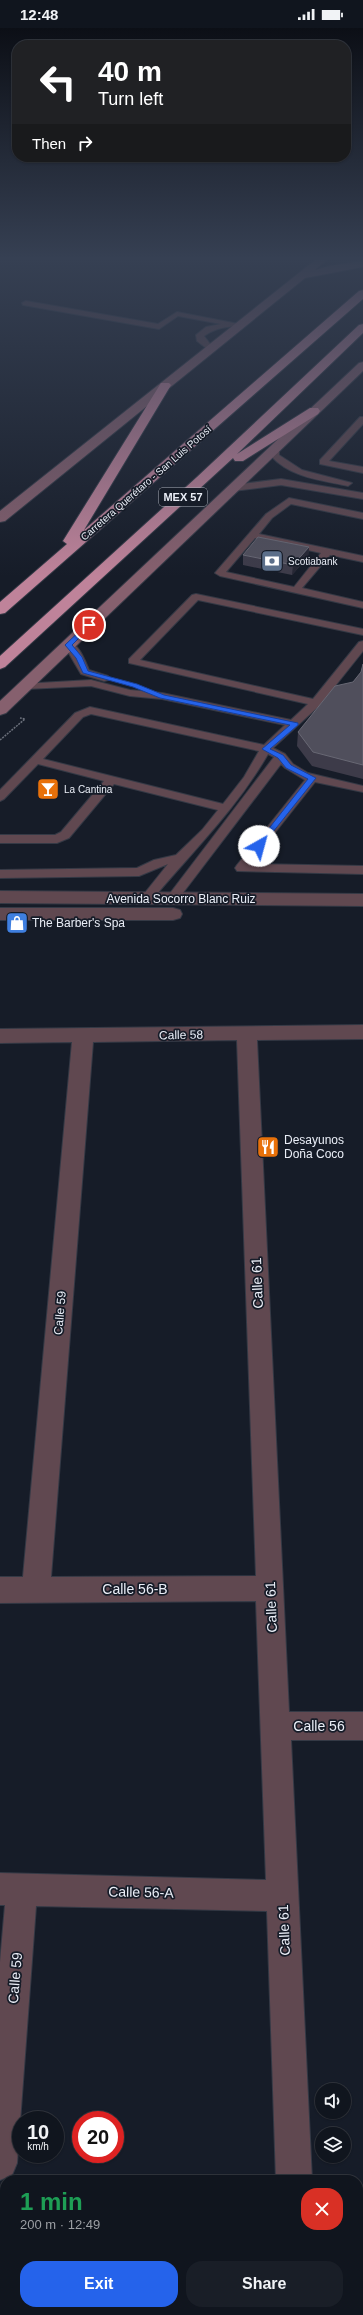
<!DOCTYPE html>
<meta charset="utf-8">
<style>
body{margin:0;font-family:Helvetica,sans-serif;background:#191e27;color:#f1f3f6;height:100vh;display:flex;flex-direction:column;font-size:15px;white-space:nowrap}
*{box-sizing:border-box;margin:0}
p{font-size:13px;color:#9c9fa4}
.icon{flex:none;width:22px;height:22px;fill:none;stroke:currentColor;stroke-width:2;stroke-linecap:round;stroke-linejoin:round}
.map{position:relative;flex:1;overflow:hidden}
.panel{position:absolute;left:0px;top:2147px;width:363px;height:140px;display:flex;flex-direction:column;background:#10151e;border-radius:16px 16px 0 0;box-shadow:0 1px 3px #0004,0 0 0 1px #30343c}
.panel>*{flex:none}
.top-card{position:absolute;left:12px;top:12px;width:339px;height:122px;border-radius:16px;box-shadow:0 1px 3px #0004,0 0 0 1px #30343c;background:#202124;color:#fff;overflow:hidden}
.buttons{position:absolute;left:315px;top:2055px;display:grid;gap:8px}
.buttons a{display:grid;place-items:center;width:36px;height:36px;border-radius:50%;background:#10151e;box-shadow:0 1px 3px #0004,0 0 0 1px #30343c;font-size:20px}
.speed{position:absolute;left:12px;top:2083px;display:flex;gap:8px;font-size:20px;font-weight:700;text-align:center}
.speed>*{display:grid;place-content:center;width:52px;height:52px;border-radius:50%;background:#10151e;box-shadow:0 1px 3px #0004,0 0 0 1px #30343c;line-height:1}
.speed small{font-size:10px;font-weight:400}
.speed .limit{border:6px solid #d22;background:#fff;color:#111}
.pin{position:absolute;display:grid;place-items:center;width:34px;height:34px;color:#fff;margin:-17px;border:2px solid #fff;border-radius:50%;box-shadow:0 1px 4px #0007}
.me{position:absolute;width:44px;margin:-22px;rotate:38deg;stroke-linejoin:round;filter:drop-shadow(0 0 3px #0008)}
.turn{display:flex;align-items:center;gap:14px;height:84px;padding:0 20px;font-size:18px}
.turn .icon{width:52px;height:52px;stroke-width:2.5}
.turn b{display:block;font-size:28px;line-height:34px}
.then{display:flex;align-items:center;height:38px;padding:0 20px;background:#0003;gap:8px;font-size:15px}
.round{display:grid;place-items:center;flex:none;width:42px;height:42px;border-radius:16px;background:#191e27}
.head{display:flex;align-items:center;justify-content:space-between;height:68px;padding:0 20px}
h1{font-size:24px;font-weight:600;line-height:30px;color:#1e9e55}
.action{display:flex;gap:8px;margin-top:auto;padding:8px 20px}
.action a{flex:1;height:46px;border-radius:16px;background:#2563eb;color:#fff;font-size:16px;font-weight:600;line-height:46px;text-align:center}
.action a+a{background:#191e27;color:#f1f3f6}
.status{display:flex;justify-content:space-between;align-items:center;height:28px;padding:0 20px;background:#10151e;direction:ltr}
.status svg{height:11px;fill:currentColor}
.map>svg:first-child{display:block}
</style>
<div class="status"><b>12:48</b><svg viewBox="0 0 49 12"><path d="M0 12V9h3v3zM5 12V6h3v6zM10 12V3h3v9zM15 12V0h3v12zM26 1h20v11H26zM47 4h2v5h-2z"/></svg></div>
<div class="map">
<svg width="363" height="2287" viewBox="0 0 363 2287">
<rect width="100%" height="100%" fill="#161c28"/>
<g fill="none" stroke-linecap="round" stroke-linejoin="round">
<g stroke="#343945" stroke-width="2">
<g id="lane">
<path d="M26 273 158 296 177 284 244 297 240 299C228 297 214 301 204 308L214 321 210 323 197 313 196 307 206 299 221 296 178 288 159 301 23 277 22 275Z"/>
<path d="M360 389H363V396L329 433 363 439V445L320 436V432Z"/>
<path d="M273 418H279V427L302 442 352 455 348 458C321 452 292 450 272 429Z"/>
<path d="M281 451 363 465V471L281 457 233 463 229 460 233 457Z"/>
<path d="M289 470 363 485V491L291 476 272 490 259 506 363 528V534L330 527 302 560 363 574V580L220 548 215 545 266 486ZM255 510 321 525 294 559 226 544Z"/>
<path d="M196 566 363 601V607L198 572 140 632 313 671 359 614 363 613V623L320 677 273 720 285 726 293 736 308 745 363 758V764L315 754 250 836 363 838V846L237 843 235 840 237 837 305 752 285 740 281 736 176 874H168L166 871 168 868 274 729 268 726C236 782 191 825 150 874H142L140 871 168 836 139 848 0 850V842L137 840 154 832 176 827 202 802 218 782 114 756 69 810 57 815H0V807H55L61 804 104 753 38 736 4 771 0 773V762L75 685 90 679 264 717 285 697 162 671 130 668 91 658 25 661 21 660V656L91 652 130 662 162 665 291 692 308 676 129 635V631L192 567ZM91 686 259 723 244 749 223 776 43 731 83 689Z"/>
<path d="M69 614C79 616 85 633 89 642L108 648V652L104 653 81 646 64 617Z"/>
</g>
</g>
<g stroke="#343945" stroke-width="2">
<g id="street">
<path d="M0 863 363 866V878L0 875Z"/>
<path d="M0 880H173L180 882 182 886 180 890 173 892H0Z"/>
<path d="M363 997V1011L257 1012 289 1684H363V1712H291L312 2152H276L267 1883 36 1878 17 2135 12 2147 0 2152V1934L5 1877H0V1845L266 1852 256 1573 0 1575V1549H23L72 1014 0 1015V1001ZM237 1012 256 1548 51 1549 93 1014Z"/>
<rect x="281" y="2282" width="36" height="5"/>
</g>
</g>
<g stroke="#343945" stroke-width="2">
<g id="secondary">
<path d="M319 229H330L315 242 329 238 363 233V239L305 250 5 493 0 494V483Z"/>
<path d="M363 334V343L6 685 0 687V673L359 335Z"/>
</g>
</g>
<g stroke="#343945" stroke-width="2">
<g id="highway">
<path d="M363 262V271L5 585 0 586V574L67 516 63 513 161 355H169L171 357 84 502 359 263Z"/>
<path d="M363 296V305L237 426 310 380H318L320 383 318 386 243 433H235L233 430 5 639 0 641V628L197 449 359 297Z"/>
</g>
</g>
<path stroke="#6b707b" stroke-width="1.5" stroke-dasharray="2 1" stroke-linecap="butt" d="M0 712 25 691 20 690"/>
<use href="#lane" fill="#604850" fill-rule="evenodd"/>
<use href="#street" fill="#604850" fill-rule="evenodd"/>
<use href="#secondary" fill="#86606e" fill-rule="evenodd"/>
<use href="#highway" fill="#bf839a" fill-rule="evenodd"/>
</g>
<g fill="#3d3b49">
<path d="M309 519 308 529 292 547 243 537V527Z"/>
<path d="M363 636V751L312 738 297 718 298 704 353 654 361 644Z"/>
</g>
<path fill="#262734" d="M309 519 308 529 292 547 293 537Z"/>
<g fill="#504f5c" stroke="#686874">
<path d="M258 509 309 519 293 537 243 527Z"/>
<path d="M363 636V737L313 724 298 704 335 658 353 654 361 644Z"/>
</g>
<linearGradient id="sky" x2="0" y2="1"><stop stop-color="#0c0f16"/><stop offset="0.42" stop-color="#364053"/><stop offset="1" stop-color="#364053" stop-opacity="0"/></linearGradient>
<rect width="363" height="549" fill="url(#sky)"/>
<path fill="#2563eb" stroke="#184099" d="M87 596 92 597 72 617 82 629 88 643 137 656 164 667 298 695V697L270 721 283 727 291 737 316 750 261 819 255 818 308 751 286 740 278 730 262 721 290 697 160 670 133 659 83 645 76 630 65 617Z"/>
<defs>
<g id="bank-square" transform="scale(1.15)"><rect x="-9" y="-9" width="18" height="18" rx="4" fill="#5c6f8a" stroke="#161c28"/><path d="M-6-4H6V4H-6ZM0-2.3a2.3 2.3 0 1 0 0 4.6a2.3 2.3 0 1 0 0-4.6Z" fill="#fff"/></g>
<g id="bar-square" transform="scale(1.15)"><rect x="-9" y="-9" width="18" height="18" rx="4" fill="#e8710a" stroke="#161c28"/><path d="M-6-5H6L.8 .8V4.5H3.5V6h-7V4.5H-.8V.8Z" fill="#fff"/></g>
<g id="shop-square" transform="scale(1.15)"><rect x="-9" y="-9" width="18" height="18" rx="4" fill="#3f7fe0" stroke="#161c28"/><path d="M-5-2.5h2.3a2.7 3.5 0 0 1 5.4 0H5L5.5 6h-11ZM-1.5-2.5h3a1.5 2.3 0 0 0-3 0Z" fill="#fff"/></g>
<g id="restaurant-square" transform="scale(1.15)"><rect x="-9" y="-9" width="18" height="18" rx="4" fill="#e8710a" stroke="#161c28"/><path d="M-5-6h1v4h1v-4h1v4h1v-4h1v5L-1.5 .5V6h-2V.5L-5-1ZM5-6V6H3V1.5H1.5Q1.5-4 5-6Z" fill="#fff"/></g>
</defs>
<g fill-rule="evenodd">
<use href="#bank-square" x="272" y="533"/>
<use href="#bar-square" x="48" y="761"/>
<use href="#shop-square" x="17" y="895"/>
<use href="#restaurant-square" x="268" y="1119"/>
</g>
<g text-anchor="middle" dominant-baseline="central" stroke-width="3.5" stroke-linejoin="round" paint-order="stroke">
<g font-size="10" fill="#eaeef7" stroke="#161c28">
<text transform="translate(146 455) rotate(-41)">Carretera Querétaro - San Luis Potosí</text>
</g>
<g font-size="10" fill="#eaeef7" stroke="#161c28" text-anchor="start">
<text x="288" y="533">Scotiabank</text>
<text x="64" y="761">La Cantina</text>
</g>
<rect fill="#161c28" stroke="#aaafb9" stroke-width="1" x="159" y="460" width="48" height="18" rx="3"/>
<g font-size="11" font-weight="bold" fill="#eaeef7">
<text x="183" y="469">MEX 57</text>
</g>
<g font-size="12" fill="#eaeef7" stroke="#161c28">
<text x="181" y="871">Avenida Socorro Blanc Ruiz</text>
<text transform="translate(181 1007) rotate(-1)">Calle 58</text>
<text transform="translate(60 1285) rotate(-85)">Calle 59</text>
</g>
<g font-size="12" fill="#eaeef7" stroke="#161c28" text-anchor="start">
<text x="32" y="895">The Barber's Spa</text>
<text x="284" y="1112">Desayunos<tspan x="284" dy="14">Doña Coco</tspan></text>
</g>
<g font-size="14" fill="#eaeef7" stroke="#161c28">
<text transform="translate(257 1255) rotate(-92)">Calle 61</text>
<text x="135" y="1561">Calle 56-B</text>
<text transform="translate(271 1579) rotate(-92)">Calle 61</text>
<text x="319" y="1698">Calle 56</text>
<text transform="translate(141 1864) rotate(1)">Calle 56-A</text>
<text transform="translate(284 1902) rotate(-92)">Calle 61</text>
<text transform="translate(15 1950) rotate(-85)">Calle 59</text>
</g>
</g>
</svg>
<div class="buttons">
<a><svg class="icon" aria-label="sound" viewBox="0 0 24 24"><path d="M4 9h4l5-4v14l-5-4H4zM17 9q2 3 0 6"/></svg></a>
<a><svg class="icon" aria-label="layers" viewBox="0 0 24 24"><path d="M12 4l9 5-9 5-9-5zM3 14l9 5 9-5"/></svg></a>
</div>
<div class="speed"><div>10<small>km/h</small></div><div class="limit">20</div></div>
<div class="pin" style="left:89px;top:597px;background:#d93025"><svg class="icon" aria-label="arrive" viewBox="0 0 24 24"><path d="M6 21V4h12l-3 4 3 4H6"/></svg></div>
<svg class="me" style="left:259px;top:818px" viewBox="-20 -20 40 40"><circle r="19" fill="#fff"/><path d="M0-13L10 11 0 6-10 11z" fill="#2563eb"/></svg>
<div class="top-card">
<div class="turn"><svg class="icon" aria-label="left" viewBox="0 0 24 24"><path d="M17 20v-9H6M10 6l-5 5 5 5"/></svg><div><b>40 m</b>Turn left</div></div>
<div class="then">Then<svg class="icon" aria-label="right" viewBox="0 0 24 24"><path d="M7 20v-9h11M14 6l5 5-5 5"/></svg></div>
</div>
<section class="panel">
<div class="head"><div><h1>1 min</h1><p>200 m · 12:49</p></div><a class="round" style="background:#d93025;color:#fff"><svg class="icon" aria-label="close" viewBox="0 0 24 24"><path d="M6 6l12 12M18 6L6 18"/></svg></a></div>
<div class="action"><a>Exit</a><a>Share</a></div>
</section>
</div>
